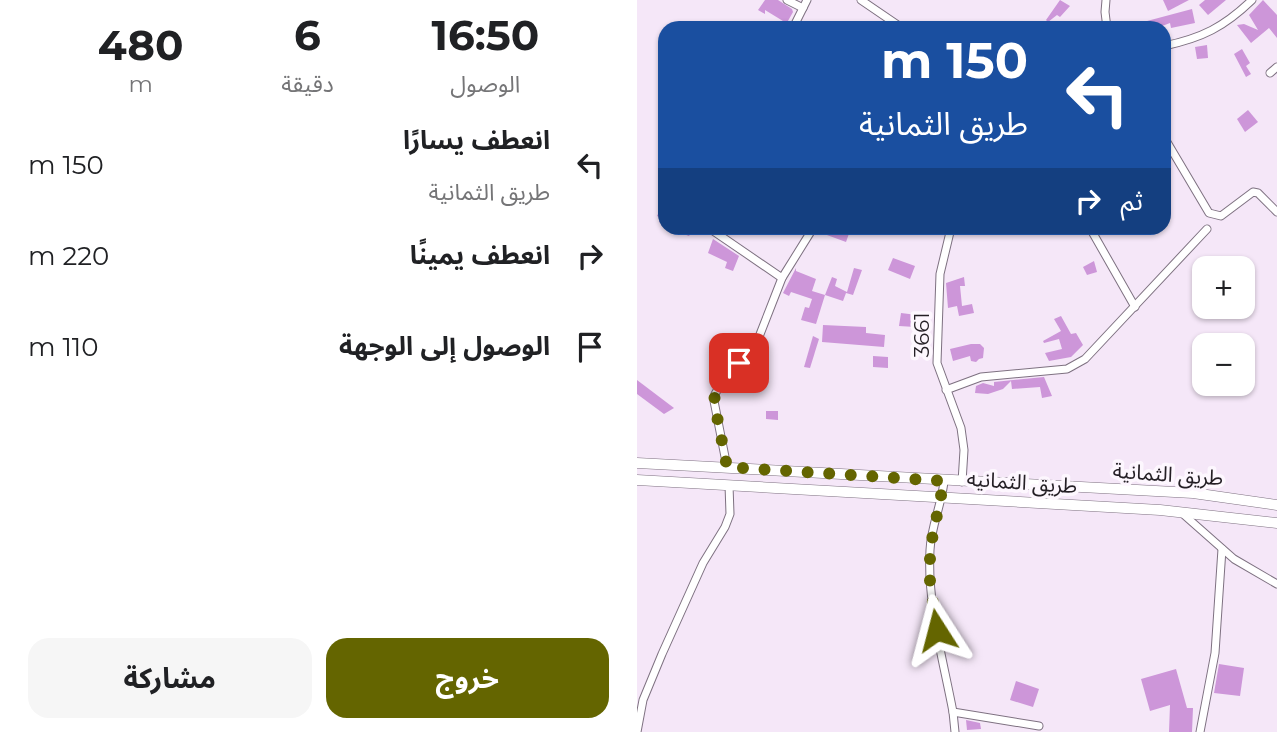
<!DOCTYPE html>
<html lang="ar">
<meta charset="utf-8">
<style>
body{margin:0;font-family:Montserrat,"Noto Sans Arabic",sans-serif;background:#f6f6f6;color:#202124;direction:rtl;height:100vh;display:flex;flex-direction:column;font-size:26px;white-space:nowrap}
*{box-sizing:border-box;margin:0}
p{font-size:23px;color:#757577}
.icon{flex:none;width:38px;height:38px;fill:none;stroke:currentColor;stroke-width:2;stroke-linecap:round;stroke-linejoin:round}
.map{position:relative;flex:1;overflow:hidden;direction:ltr}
.details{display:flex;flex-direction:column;background:#fff;width:637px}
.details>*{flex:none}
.top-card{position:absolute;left:21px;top:21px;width:513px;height:214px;border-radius:21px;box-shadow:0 2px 5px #0004;direction:rtl;background:#1a4fa0;color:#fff;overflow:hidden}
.buttons{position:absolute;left:555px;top:256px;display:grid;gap:14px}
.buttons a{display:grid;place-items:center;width:63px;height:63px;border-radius:14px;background:#fff;box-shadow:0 2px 5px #0004;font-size:35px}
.pin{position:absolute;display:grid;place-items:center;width:60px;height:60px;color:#fff;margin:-30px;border-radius:14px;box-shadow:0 4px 10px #0006}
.me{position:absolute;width:77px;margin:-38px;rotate:351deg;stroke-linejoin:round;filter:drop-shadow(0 0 5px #0008)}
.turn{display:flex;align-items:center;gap:24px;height:147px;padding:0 28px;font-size:32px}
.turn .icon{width:91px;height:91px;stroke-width:2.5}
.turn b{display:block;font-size:49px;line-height:60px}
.then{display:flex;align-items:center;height:66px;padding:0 28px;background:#0003;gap:14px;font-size:26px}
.eta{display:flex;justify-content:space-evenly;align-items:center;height:119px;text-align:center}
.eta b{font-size:42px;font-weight:700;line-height:49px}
.action{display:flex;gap:14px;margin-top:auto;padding:14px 28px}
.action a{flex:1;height:80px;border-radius:21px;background:#646500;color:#fff;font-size:28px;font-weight:700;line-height:80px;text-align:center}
.action a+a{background:#f6f6f6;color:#202124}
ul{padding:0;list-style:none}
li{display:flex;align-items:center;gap:21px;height:91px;padding:0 28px}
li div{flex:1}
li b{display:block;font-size:26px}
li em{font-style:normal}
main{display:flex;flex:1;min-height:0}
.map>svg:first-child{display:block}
</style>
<main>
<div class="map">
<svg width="640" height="732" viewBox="0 0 640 732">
<rect width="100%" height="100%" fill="#f5e7f8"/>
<g fill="#cd96d9">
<path d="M128 0H141L155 9 156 12 147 28H143L146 21 128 10V14L121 10Z"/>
<path d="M423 0 433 6 423 17 420 15 411 22 409 20Z"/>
<path d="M526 0H552L531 11Z"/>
<path d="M568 0H589L571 15 562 5Z"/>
<path d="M626 0 640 15V38L632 28 614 43 600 25 607 24 621 30 612 15Z"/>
<path d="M555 9 558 23 534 28 533 23 520 28H512L510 21Z"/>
<path d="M570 45 571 58 560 59 558 47Z"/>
<path d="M605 49 613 63 609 66 614 74 609 77 597 54Z"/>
<path d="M611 110 621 122 608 132 600 119Z"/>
<path d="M28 200V225L22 222 24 218 20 216Z"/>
<path d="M30 228H57L52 236Z"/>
<path d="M176 228H189L204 233 207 228H214L209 242 179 231Z"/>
<path d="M76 239 102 256 96 271 88 268 90 262 71 253Z"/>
<path d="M256 258 278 266 273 279 251 270Z"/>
<path d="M457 261 460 272 450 275 446 267Z"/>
<path d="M159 268V271L179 279 175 291 188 295 195 277 200 279 198 286 210 292 217 268 225 270 216 295 209 293 206 301 188 295 179 324 164 320 168 307 172 308 175 299 154 292 152 296 146 293Z"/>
<path d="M327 277 328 286H323L325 306 335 304 337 313 322 316 320 306 311 308 309 283Z"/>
<path d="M264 313 280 315 278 327 262 326Z"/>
<path d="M424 316 434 334 439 333 446 345 434 357 412 361 408 353 425 349 422 339 407 343 406 341 424 331 417 319Z"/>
<path d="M186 325 229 327V333L248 335 247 347 185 342Z"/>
<path d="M176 336 182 339 173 368 167 367Z"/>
<path d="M334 344H343L347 348 346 358 342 359 339 362 334 361 333 356 316 361 313 349Z"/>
<path d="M236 356 251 357V368L236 367Z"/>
<path d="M407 377 415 396 405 398 403 387 375 389 374 381 366 389 351 394 338 393 339 386 346 383 357 386V382Z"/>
<path d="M0 380 37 408 27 414 0 394Z"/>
<path d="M129 411H141V420L129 419Z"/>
<path d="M582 664 607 668 603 696 577 693Z"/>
<path d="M539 669 550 708H556L555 732H532L533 705 513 711 504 679Z"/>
<path d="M379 681 402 689 396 707 373 700Z"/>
<path d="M329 720 343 723 344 729 330 730Z"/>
</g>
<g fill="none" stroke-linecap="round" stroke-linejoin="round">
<g stroke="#7e7181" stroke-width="9">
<g id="street">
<path d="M150 0 166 8"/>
<path d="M224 0 265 28"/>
<path d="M469 0 468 12 470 28"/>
<path d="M156 28 170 0"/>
<path d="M527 46C565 38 587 27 615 0"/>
<path d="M633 73 640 67"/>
<path d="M527 137 572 213 584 216 616 192 621 193 640 212"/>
<path d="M72 228 145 278"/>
<path d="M314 228 303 274 300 363 324 428 327 450 325 482"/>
<path d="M453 228 498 307"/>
<path d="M309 390 344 377 430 369 448 359 570 229"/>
<path d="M90 467 77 401 78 394 87 379 120 342 145 278 173 233"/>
<path d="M307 481C305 504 294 526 293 550 290 604 306 659 316 712L318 732"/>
<path d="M546 514 597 559 640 584"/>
<path d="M316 712 402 726"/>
<path d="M0 732 6 700 25 654 66 563 88 527 93 514 92 485"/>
<path d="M563 732 578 653 585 549"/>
</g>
</g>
<g stroke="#7e7181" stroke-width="11">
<g id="secondary">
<path d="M0 463 556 493 640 505"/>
<path d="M0 480 523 510 640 523"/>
</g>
</g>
<use href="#street" stroke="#fff" stroke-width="7"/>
<use href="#secondary" stroke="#fff" stroke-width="10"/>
</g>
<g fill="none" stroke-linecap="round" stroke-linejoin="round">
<path stroke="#646500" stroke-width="12" stroke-dasharray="0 21.6" d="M102 363C91 375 79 385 77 401L90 467 307 481 293 549V583L300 630"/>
</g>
<g text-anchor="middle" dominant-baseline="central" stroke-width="7" stroke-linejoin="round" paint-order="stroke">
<g font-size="21" fill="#241f25" stroke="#fdf7fe">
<text transform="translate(284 335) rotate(-90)">3661</text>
<text transform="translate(531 474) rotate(4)">طريق الثمانية</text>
<text transform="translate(385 482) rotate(4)">طريق الثمانيه</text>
</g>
</g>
</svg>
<div class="buttons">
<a>+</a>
<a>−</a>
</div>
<div class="pin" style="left:102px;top:363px;background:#d93025"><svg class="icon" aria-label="arrive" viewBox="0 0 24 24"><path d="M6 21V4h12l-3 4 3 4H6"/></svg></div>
<svg class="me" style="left:300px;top:630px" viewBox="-20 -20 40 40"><path d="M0-17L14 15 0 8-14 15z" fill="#646500" stroke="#fff" stroke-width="4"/></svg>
<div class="top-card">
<div class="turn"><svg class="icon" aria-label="left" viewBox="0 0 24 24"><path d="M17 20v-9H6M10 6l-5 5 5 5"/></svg><div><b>150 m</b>طريق الثمانية</div></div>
<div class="then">ثم<svg class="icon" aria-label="right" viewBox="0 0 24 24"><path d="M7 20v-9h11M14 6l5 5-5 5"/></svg></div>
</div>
</div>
<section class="details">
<div class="eta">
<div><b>16:50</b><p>الوصول</p></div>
<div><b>6</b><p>دقيقة</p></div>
<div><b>480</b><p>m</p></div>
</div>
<ul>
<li><svg class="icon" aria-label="left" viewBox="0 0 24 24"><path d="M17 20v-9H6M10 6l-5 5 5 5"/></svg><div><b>انعطف يسارًا</b><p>طريق الثمانية</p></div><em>150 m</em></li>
<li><svg class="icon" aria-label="right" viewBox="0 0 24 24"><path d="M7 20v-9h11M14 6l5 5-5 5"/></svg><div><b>انعطف يمينًا</b></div><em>220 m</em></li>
<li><svg class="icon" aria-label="arrive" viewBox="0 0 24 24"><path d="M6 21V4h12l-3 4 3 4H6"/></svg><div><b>الوصول إلى الوجهة</b></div><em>110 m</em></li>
</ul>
<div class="action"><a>خروج</a><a>مشاركة</a></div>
</section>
</main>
